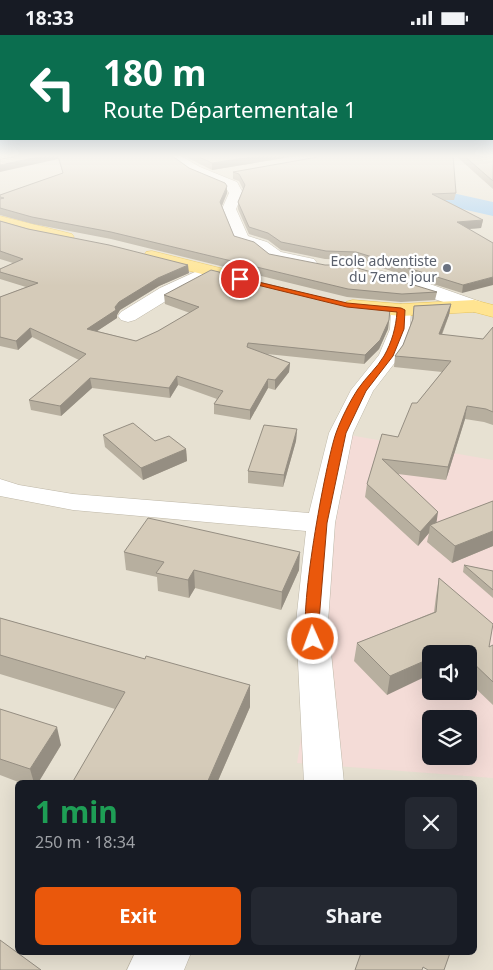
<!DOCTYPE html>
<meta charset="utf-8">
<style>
body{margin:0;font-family:"Noto Sans",sans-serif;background:#242831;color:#f1f3f6;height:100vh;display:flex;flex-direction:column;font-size:19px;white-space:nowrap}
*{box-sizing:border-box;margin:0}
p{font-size:16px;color:#9ea1a6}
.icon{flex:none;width:28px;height:28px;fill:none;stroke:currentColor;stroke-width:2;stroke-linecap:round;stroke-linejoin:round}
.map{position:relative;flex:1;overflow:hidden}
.drawer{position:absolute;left:15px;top:745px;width:462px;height:175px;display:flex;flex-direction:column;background:#171b24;border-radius:8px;box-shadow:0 5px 20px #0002}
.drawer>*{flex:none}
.banner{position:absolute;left:0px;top:0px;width:494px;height:105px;box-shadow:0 5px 20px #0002;background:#0b6e4f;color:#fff;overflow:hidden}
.fabs{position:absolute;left:422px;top:610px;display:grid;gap:10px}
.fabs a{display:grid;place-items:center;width:55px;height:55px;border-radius:8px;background:#171b24;box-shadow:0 5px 20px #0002;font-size:25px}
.pin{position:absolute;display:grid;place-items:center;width:42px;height:42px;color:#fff;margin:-21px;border:2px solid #fff;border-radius:50%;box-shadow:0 1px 5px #0007}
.me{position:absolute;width:55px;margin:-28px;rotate:358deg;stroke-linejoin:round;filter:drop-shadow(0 0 4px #0008)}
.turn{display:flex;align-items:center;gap:18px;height:105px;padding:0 20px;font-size:22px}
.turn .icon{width:65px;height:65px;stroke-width:2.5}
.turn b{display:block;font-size:35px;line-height:42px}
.round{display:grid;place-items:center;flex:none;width:52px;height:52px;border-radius:8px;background:#242831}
.overview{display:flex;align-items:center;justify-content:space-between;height:85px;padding:0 20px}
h1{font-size:30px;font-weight:700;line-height:38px;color:#1e9e55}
.action{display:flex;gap:10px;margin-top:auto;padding:10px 20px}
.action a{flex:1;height:58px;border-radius:8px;background:#ea580c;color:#fff;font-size:20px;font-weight:700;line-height:58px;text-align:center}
.action a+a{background:#242831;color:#f1f3f6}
.status{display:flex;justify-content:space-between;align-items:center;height:35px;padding:0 25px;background:#171b24;direction:ltr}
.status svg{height:14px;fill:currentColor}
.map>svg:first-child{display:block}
</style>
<div class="status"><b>18:33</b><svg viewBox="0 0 49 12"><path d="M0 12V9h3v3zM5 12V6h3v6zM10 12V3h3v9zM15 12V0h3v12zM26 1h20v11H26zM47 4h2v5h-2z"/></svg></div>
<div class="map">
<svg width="493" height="935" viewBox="0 0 493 935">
<rect width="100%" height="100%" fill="#f3efe4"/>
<path fill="#e7e1d2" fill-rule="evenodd" d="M0 120H493V935H0ZM431 619H469V656H431ZM431 684H469V721H431ZM18 748H475V918H18Z"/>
<path fill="#f4dcd7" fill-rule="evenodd" d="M349 400 493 425V743L297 728ZM431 619H469V656H431ZM431 684H469V721H431Z"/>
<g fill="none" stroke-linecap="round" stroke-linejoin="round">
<path fill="#9eccf2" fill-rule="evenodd" d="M322 120H350L439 155 493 167V181L422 165 325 124Z"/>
<g stroke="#beb7a7" stroke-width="1">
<g id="minor">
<path d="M165 120H179L200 132 237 147 243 158 236 174 248 201 267 207 281 217 314 224 317 228 314 232 308 233 269 225 255 213 235 207 222 174 229 158 226 153 190 138Z"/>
<path d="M208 231 214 232 217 236 214 240 174 261 135 285 128 287 121 285 118 281 121 277 160 253Z"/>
<path d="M382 236 430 249 481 267 484 271 481 275 474 277 376 245 373 241 376 237Z"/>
<path d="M401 269 408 271 411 275 410 294 400 321 373 356 353 398 335 488 328 587 344 748H304L296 587 306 496 73 475 0 461V444L19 450 73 459 309 478 329 398 351 355 379 320 390 294 391 275 394 271Z"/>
<path d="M135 918H191L184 935H127Z"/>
</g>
</g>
<g stroke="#e7c45e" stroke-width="1">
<g id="major">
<path d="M0 181 72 199 74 202 72 205 66 207 0 191Z"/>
<path d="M152 216 252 241 255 245 252 249 246 250 146 225 144 221 146 217Z"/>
<path d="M353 265 401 269 474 265 493 270V282L474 277 401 281 346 275 343 271 346 267Z"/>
</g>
</g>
<use href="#minor" fill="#fff" fill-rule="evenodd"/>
<use href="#major" fill="#ffe491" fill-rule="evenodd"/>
</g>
<g fill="#b7af9f">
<path d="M32 120H171L189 133 227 151V158L222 171 234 201 269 219 437 257 435 265 401 267 347 262 111 204 33 189 0 180V160L63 138 58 124Z"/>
<path d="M182 120H302L212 135Z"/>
<path d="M455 120H493V154Z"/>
<path d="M233 137 456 158 454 165H445L483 185 481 193 468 194 493 208 462 258 356 225 325 224 281 215 268 205 249 199 238 174V167L243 154 239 146 233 144Z"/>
<path d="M0 186 189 238 159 251 120 275 117 280V283L97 296 136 306 158 296 190 278 165 269 164 260 389 285 388 294 379 314 364 329 267 319 290 328 289 337 275 355 268 353 250 385 214 379V369L217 364 178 350 170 363 92 353 61 381 31 375 29 365 79 325 32 302 18 315 0 311V262L26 252 0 244V234L13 228 0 224Z"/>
<path d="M451 269 449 280 442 300 483 304 493 292V390L484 387 465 384 446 445 398 439 436 488 493 466V511L452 528 427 507 429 498 418 511 365 462 367 449 382 399 398 402 417 368 442 337 394 332 395 321 403 310 412 286 414 271Z"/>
<path d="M297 394 296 406 283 452 248 448V436Z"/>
<path d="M103 400 155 406 186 414 187 426 143 445 105 412Z"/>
<path d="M124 517 299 535 281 575 195 553 189 563 158 556 157 542 126 535Z"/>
<path d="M464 530 493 536V563L463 537Z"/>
<path d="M439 543 489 612 493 610V670L469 647V619H431L387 660 354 626 357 608 434 577 436 561Z"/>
<path d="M0 583 145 624 250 650V672L217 748H72L115 674 0 639Z"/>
<path d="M0 674 61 710 38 748H21L0 740Z"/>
</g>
<g fill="#958e82">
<path d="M48 120H58V124L0 137V130Z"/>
<path d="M265 120H302L212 135V128Z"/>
<path d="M227 151V158L220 175V167Z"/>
<path d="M483 185 481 193 455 195 457 187Z"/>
<path d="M188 230 189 238 159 251 120 275 117 280V283L88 302 87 294 115 272 119 267 158 243Z"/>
<path d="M493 242V250L462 258 463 250Z"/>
<path d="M451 269 449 280 437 311 439 299Z"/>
<path d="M389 285 388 294 379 314 364 329 365 320Z"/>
<path d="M30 293 32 302 18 315 16 306Z"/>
<path d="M290 328 289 337 275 355V345Z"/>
<path d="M177 341 178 350 170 363 169 353Z"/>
<path d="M90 343 92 353 61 381 60 371Z"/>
<path d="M268 344V353L250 385V375Z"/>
<path d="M467 371 465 384 446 445 448 432Z"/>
<path d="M297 394 296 406 283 452 284 440Z"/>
<path d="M186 414 187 426 143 445 141 433Z"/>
<path d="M438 477 436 491 430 490 429 498 418 511 420 497Z"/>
<path d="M493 496V511L452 528 455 511Z"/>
<path d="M300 517 299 535 281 575 282 557Z"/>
<path d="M194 535 195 553 189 563 188 545Z"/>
<path d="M456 612 454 619H440Z"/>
<path d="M431 623V639L387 660 390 641Z"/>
<path d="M250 650V672L217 748H207Z"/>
<path d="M57 692 61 710 38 748H34L30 734Z"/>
</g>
<g fill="#d5cbb9" stroke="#958e82">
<path d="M32 120H48L0 130V124Z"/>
<path d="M58 120H171L189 133 225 148 227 151 220 167 234 201 254 207 269 219 325 230H348L437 257 402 259 348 254 111 197 32 182 0 173V164L4 163 0 162V160L63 138Z"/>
<path d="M195 120H265L212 128Z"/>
<path d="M329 120H453L456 158 432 159 483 185 457 187 493 208V242L463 250 356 217 326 216 281 207 268 198 249 192 238 167 245 150 239 139 233 137Z"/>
<path d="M463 120H493V146Z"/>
<path d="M0 186 28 194 109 210 188 230 158 243 119 267 115 272 116 275 87 294 136 306 158 296 199 272 164 260 211 235 347 269 390 273 389 285 380 305 365 320 248 308 247 312 290 328 275 345 268 344 250 375 214 369 223 356 177 341 169 353 90 343 60 371 29 365 86 319 30 293 16 306 0 302V262L38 248 0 237V234L23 224 0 216Z"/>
<path d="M451 269 439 299 483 304 493 292V377L486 374 467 371 448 432 382 424 438 477 420 497 367 449 382 399 398 402 412 368H417L451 326 395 321 403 310 413 284 414 271Z"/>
<path d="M133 388 155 406 169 401 186 414 141 433 103 400Z"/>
<path d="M264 390 297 394 284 440 248 436Z"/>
<path d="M493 466V496L455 511 430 490Z"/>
<path d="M148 483 300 517 282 557 194 535 188 545 156 538 164 527 124 517Z"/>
<path d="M464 530 493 536V555Z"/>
<path d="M439 543 493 589 489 612 493 610V647L469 624V619H463L456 612 440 619H431V623L390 641 357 608 436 577Z"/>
<path d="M0 583 145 624 146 621 250 650 207 748H72L125 657 0 620Z"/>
<path d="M0 674 57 692 30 734 0 724Z"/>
<path d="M0 905 41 935H0Z"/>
<path d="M361 918H450L444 935H428L423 932 422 935H355Z"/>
</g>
<linearGradient id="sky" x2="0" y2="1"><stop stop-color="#8abeec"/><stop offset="0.48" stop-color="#faf8f3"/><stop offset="1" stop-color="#faf8f3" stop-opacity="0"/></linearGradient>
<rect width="493" height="251" fill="url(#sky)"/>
<path fill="#ea580c" stroke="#983908" d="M237 242 347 268 401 273 405 275 404 294 393 321 366 356 346 398 327 488 319 586 320 604 318 608 313 610 308 608C296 586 326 426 336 398 341 384 350 366 358 354 366 342 377 333 384 321 392 307 396 292 397 277L347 272 237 245Z"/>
<circle fill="#6b7280" stroke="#fff" stroke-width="2" cx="447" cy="233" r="5"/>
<g text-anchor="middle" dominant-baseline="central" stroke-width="4.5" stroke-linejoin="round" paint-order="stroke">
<g font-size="14" fill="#5b616d" stroke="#fff" text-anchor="end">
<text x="437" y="225">Ecole adventiste<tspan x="437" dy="16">du 7eme jour</tspan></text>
</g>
</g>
</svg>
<div class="fabs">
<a><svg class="icon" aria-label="sound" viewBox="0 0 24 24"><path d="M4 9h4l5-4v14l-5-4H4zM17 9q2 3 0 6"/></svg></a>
<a><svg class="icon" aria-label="layers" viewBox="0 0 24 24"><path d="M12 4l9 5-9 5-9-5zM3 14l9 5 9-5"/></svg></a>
</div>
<div class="pin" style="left:240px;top:244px;background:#d93025"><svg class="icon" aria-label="arrive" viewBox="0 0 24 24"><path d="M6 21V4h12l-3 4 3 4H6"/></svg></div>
<svg class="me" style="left:313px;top:604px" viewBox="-20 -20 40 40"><circle r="17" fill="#ea580c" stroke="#fff" stroke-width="3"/><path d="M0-11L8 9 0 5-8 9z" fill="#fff"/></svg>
<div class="banner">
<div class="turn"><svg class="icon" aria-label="left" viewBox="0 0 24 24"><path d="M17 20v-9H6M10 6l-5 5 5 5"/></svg><div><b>180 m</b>Route Départementale 1</div></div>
</div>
<section class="drawer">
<div class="overview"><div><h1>1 min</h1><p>250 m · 18:34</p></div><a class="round"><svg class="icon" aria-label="close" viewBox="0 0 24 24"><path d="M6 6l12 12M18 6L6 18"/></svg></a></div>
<div class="action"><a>Exit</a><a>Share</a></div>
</section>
</div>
